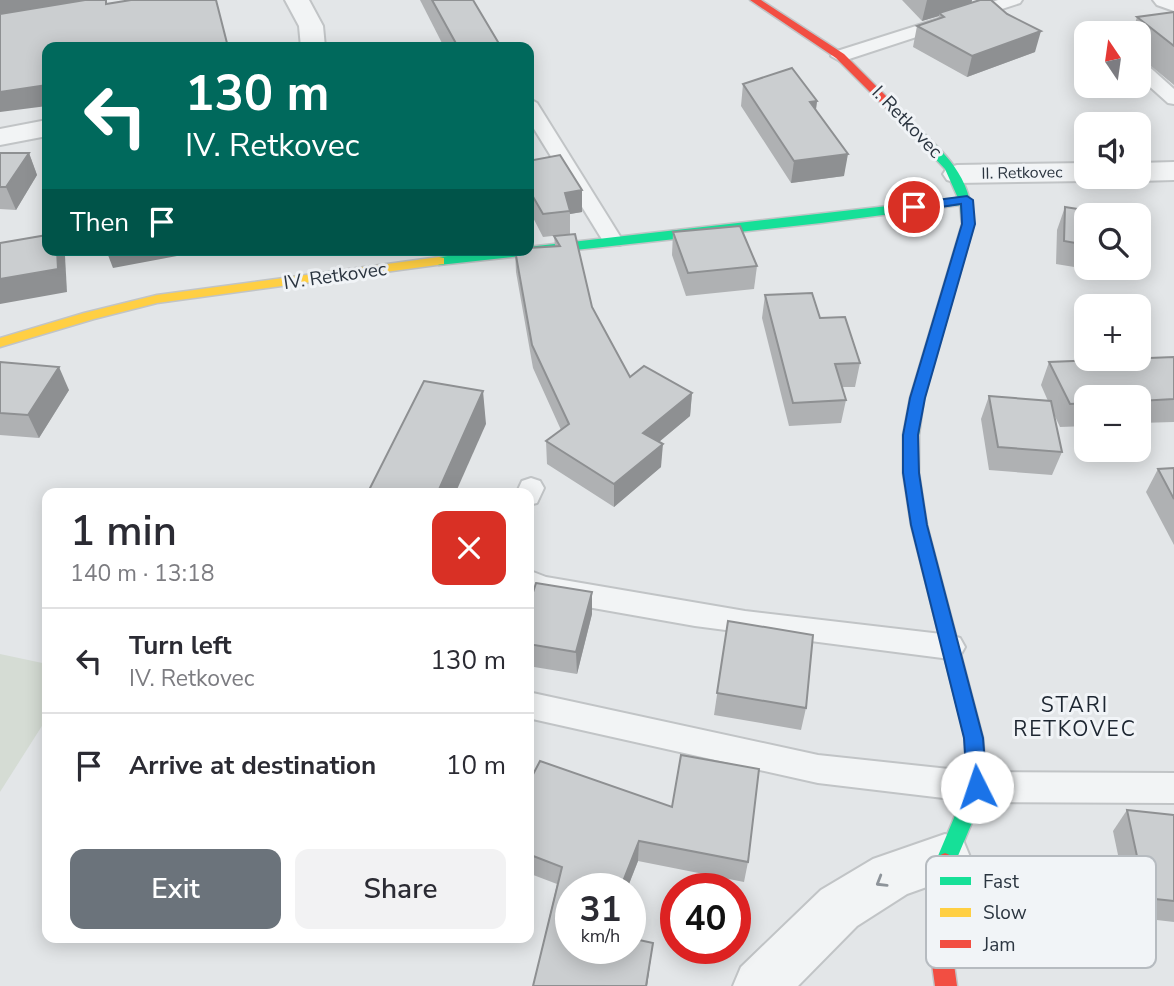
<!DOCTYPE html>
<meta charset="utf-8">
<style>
body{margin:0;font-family:"Nunito Sans",sans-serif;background:#f2f2f3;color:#2b2b33;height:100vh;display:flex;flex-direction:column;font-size:26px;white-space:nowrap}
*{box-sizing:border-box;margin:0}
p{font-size:23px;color:#7c7c81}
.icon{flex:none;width:38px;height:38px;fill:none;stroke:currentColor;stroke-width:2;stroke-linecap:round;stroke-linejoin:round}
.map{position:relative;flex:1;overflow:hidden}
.panel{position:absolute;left:42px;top:488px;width:492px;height:455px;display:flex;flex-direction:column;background:#fff;border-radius:14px;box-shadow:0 4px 18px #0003}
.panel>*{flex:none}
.top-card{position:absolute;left:42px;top:42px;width:492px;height:214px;border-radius:14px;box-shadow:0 4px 18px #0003;background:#00695c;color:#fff;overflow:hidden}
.needle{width:46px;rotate:347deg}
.buttons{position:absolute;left:1074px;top:21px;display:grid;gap:14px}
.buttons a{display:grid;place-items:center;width:77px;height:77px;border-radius:14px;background:#fff;box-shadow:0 4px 18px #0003;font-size:35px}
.speed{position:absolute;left:555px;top:873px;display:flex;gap:14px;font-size:35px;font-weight:700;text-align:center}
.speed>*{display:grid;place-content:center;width:91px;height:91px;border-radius:50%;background:#fff;box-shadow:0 4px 18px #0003;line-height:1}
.speed small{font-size:18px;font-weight:400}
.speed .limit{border:10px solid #d22;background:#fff;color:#111}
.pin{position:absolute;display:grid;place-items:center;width:60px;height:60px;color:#fff;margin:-30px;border:4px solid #fff;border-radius:50%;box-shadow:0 2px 7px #0007}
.me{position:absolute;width:77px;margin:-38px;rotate:356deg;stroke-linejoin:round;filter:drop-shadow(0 0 5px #0008)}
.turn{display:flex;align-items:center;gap:24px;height:147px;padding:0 28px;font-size:32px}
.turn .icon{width:91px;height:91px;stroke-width:2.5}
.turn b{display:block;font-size:49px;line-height:60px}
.then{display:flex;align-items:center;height:66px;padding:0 28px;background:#0003;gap:14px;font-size:26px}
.round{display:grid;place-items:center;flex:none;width:74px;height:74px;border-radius:14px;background:#f2f2f3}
.headline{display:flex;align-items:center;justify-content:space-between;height:119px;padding:0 28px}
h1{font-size:42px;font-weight:600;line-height:52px}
.primary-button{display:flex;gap:14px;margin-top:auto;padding:14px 28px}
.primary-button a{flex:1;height:80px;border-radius:14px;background:#6b737b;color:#fff;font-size:28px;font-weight:600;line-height:80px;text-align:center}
.primary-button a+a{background:#f2f2f3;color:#2b2b33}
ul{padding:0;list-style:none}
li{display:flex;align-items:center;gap:21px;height:105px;padding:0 28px;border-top:2px solid #e1e1e2}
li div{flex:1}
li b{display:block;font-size:26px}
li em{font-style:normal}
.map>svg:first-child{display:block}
</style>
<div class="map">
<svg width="1174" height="986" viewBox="0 0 1174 986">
<rect width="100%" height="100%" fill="#e3e6e8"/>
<path fill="#d5dcd4" d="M0 654 47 664V718L0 792Z"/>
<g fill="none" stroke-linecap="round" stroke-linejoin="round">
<g stroke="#c1c4c6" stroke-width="4">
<g id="lane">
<path d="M998 0H1022L1020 3 846 60 840 61 831 56 834 52Z"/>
<path d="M1156 22 1162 23 1164 27 1162 31 1139 34 1095 33 1103 28Z"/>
<path d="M1139 62 1145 63 1174 89V104L1168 103 1139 77Z"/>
<path d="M528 98 537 103 623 241 620 245H606L603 241 528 119Z"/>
<path d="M531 478 540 481 544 488 537 503 528 505V494H516L522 481Z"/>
<path d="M528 570 546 577 745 611 950 635 960 638 965 647 960 656 950 659 695 626 593 608 528 593Z"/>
<path d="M528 692 818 755 977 772 1174 773V803L977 802 818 783 528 718Z"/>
</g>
</g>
<g stroke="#c1c4c6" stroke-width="4">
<g id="street">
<path d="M285 0H309L323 26 325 47H301L299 26Z"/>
<path d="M1153 0H1174V11L1157 5Z"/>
<path d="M47 120V136L0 145V129Z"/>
<path d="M1174 162V180L1139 181 1128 177H1139V163Z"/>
<path d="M1087 163V177L1097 178 1087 181 957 183 947 180 943 174 947 168 957 165Z"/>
<path d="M945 834 963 840 970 857 963 874 907 894 857 926 798 986H733L741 967 821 890 873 859Z"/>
</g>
</g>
<g stroke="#c1c4c6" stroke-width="3">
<path id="fast" d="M904 122H912C948 157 969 173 974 224L924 398 919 435V473L927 525 983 738 987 787 952 870 945 873 938 870 935 863 967 787 965 738 911 525 903 473V435L910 398 962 224 960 205 821 223 439 265 433 261 439 257 502 250H528V247L958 198 945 169 904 126Z"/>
</g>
<g stroke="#c1c4c6" stroke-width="3">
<path id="slow" d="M439 257 444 258V264L157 303 94 319 0 347V338L84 313 157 295Z"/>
</g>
<g stroke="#c1c4c6" stroke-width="3">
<g id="jam">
<path d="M750 0H761L844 54 912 122V126H904L836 58Z"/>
<path d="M945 853 952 856 955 863 950 935 957 986H935L928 935 935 863 938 856Z"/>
</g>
</g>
<use href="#lane" fill="#f2f4f5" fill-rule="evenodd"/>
<use href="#street" fill="#f2f4f5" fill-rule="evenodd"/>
<use href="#fast" fill="#16e098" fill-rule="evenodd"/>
<use href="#slow" fill="#ffcf43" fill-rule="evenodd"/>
<use href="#jam" fill="#f24e42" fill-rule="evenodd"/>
</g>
<g fill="#afb1b3">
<path d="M420 0H473L501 47H444Z"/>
<path d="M902 0H972L971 3 1035 52 967 77 913 47 917 26 938 19 939 16 922 21Z"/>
<path d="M1174 12V85L1139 56V33H1132L1137 17Z"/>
<path d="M743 84 817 101 816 110 844 176 791 183 741 106Z"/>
<path d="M0 153H29L37 175 16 210 0 209Z"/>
<path d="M528 161 582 190V212L570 214V234L543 237 528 208Z"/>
<path d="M1065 207 1087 215V268H1120L1117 274 1056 264 1057 230Z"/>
<path d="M673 232 757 266 754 289 686 296 672 255Z"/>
<path d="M554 236 630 377 692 393 690 416 659 442 661 467 614 507 547 464 546 441 561 430 533 368 516 272 515 250 555 246Z"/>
<path d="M765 295 820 318 860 363 855 387H842L846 400 841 423 789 426 762 318Z"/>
<path d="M1174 357V422L1139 423V397H1087V426L1060 427 1053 412 1062 452 1052 475 989 470 981 419 989 396 1048 401 1041 385 1049 362Z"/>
<path d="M0 362 69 390 39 438 0 435Z"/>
<path d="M1174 468V545L1146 492 1158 469Z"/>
<path d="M528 608 592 614 577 674 528 666Z"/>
<path d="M728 621 806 708 801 730 714 715Z"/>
<path d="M681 755 759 769 748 862 744 882 638 861 627 889H570V948H630V938L653 943 647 986H533L557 884 528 873V784L540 761 672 807Z"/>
<path d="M1127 810 1174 815V922L1131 917 1113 831Z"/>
</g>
<g fill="#8e9092">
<path d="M0 0H92L0 14Z"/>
<path d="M927 0H972L971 6 939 13V16L922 21Z"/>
<path d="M1041 31 1035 52 967 77 972 56Z"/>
<path d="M47 85V106L0 112V92Z"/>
<path d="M817 101 814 123 810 102Z"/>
<path d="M29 153 37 175 16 210 6 187Z"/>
<path d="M848 154 844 176 791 183 794 161Z"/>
<path d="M582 190V212L570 214 565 193Z"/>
<path d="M57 250H63L65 256 67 292 0 304V279Z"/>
<path d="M106 250H209L113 268Z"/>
<path d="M59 367 69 390 39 438 28 415Z"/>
<path d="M483 391 486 424 455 494H437Z"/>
<path d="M692 393 690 416 642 456 643 433Z"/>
<path d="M663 444 661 467 614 507V484Z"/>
<path d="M592 592V614L577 674 576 652Z"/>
<path d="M639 841 638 861 627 889H620Z"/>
<path d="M653 943 647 986H646Z"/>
</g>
<g fill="#cbced0" stroke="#8e9092" stroke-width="2">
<path d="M85 0H106V4L131 0H216L228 47H47V85L0 92V14Z"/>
<path d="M432 0H473L501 47H458Z"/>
<path d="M980 0H991L1007 14 1041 31 972 56 917 26 944 17 939 13Z"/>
<path d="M1174 12V46L1137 17Z"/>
<path d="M792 68 817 101 810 102 848 154 794 161 743 84Z"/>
<path d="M0 153H29L6 187H0Z"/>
<path d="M560 155 582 190 565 193 570 211 543 214 528 188V161Z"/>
<path d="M1065 207 1116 215H1087V245L1064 241Z"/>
<path d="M740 226 757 266 688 273 673 232Z"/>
<path d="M575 234 592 307 630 377 644 366 692 393 643 433 663 444 614 484 546 441 569 424 532 345 515 250H528V248L560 246 554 236Z"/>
<path d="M47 235V250H57L58 269 0 279V243Z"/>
<path d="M812 293 820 318 845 317 860 363 835 364 846 400 793 403 765 295Z"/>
<path d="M1174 357V399L1139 401V397H1087V403L1070 404 1049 362Z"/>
<path d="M0 362 59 367 28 415 0 413Z"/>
<path d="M424 381 483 391 437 494H367Z"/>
<path d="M989 396 1051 401 1062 452 998 447Z"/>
<path d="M1174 468V499L1158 469Z"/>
<path d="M536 583 592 592 576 652 528 644V608Z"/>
<path d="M728 621 813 635 806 708 717 693Z"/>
<path d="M681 755 759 769 748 862 639 841 620 889H570V948H630V938L653 943 646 986H533L562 867 528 854V784L540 761 672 807Z"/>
<path d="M1127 810 1174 815V901L1146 898Z"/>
</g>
<defs><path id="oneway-chevron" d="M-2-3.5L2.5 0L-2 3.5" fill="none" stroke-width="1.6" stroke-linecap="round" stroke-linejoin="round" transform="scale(1.75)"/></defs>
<use stroke="#8e949a" href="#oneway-chevron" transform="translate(881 882) rotate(149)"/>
<path fill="#1a73e8" stroke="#114b97" stroke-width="2" d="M967 196 973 200 975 224 925 398 918 435 919 473 927 525 983 738 987 787 984 794 977 796 970 794 967 787 964 738 911 525 903 473V435L910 398 962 224 961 204 914 211 908 207 914 203Z"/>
<g text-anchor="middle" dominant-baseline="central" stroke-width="6" stroke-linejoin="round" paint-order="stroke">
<g font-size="16" fill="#2b3540" stroke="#f1f4f7">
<text transform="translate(1022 173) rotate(-1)">II. Retkovec</text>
</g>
<g font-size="19" fill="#2b3540" stroke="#f1f4f7">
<text transform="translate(907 122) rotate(46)">I. Retkovec</text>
<text transform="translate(335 276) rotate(-8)">IV. Retkovec</text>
</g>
<g font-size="21" letter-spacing="2" fill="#1d2631" stroke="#f1f4f7">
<text x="1075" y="705">STARI<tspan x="1075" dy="24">RETKOVEC</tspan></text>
</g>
</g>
<rect x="926" y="856" width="230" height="112" rx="10" fill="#f1f4f7" stroke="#b6bbc0" stroke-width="2"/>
<rect x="940" y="877" width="31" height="8" fill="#16e098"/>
<rect x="940" y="908" width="31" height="9" fill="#ffcf43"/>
<rect x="940" y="940" width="31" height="8" fill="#f24e42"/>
<g font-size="19" fill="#2b3540">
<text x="983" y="888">Fast</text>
<text x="983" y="919">Slow</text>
<text x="983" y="951">Jam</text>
</g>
</svg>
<div class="buttons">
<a><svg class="needle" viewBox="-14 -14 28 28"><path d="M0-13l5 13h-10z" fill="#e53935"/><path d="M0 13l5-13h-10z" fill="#7c7c81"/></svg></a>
<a><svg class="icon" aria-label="sound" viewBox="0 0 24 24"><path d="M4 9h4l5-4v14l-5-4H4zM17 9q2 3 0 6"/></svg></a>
<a><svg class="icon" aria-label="search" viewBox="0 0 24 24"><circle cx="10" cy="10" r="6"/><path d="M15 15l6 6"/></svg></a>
<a>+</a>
<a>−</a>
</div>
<div class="speed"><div>31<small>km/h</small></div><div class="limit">40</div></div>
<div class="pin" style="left:914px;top:207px;background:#d93025"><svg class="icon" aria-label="arrive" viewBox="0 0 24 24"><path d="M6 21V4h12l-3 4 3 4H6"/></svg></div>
<svg class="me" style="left:977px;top:787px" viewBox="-20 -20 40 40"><circle r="19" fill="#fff"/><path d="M0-13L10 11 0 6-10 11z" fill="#1a73e8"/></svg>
<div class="top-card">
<div class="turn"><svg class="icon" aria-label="left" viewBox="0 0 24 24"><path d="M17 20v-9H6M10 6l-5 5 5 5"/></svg><div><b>130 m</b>IV. Retkovec</div></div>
<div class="then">Then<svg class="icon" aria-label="arrive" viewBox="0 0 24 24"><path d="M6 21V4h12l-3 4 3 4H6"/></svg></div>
</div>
<section class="panel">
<div class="headline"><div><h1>1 min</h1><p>140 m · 13:18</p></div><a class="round" style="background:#d93025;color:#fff"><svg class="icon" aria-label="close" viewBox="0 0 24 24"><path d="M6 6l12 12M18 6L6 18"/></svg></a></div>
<ul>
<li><svg class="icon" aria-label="left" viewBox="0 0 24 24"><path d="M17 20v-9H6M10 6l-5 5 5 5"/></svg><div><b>Turn left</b><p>IV. Retkovec</p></div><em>130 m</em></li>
<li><svg class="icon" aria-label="arrive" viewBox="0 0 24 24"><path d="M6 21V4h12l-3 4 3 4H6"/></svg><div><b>Arrive at destination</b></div><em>10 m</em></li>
</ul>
<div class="primary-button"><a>Exit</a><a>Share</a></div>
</section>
</div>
